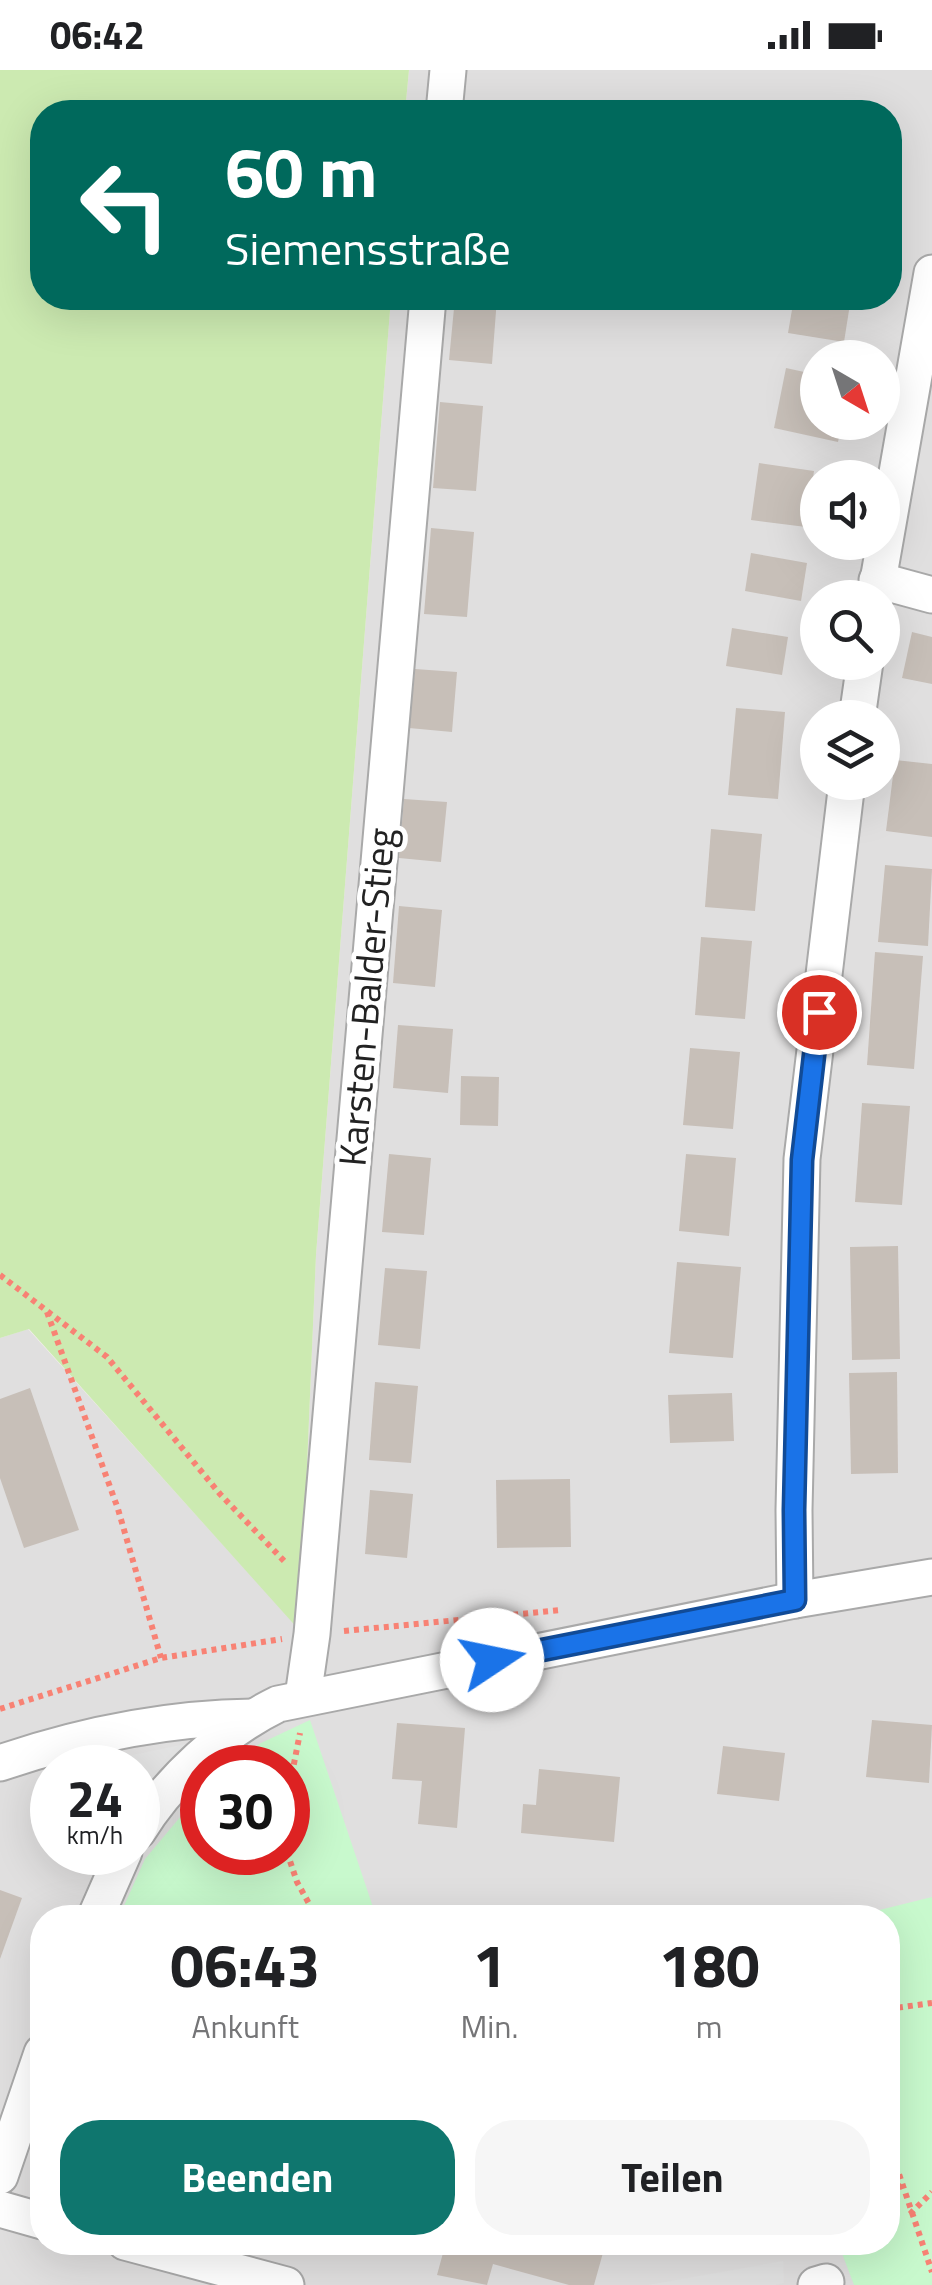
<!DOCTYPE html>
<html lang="de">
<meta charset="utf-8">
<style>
body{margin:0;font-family:"Titillium Web",sans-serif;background:#f6f6f6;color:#202124;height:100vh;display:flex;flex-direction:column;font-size:38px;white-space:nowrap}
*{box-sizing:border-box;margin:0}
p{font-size:32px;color:#757577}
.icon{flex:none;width:55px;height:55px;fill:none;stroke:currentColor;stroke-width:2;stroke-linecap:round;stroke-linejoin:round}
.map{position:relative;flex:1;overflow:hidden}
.panel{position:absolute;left:30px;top:1835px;width:870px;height:350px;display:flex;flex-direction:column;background:#fff;border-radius:40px;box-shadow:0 10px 40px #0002}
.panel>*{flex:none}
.hud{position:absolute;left:30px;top:30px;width:872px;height:210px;border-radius:40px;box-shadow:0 10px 40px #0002;background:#00695c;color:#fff;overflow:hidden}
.needle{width:65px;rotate:141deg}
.fabs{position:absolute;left:800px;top:270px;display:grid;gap:20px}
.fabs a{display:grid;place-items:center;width:100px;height:100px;border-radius:50%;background:#fff;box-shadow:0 10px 40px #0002;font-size:50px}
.speed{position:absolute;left:30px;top:1675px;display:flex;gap:20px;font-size:50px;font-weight:700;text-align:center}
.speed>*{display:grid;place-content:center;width:130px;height:130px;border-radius:50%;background:#fff;box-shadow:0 10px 40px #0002;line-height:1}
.speed small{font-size:25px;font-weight:400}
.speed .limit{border:15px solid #d22;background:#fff;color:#111}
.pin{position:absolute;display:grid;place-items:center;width:85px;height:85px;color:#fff;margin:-42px;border:5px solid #fff;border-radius:50%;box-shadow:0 2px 10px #0007}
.me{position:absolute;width:110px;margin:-55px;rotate:79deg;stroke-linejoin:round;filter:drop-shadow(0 0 8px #0008)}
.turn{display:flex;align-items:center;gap:35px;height:210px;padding:0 30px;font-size:45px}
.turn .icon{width:130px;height:130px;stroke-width:2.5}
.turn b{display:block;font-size:70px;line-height:85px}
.eta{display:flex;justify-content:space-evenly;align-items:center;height:170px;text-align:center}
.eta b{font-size:60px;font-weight:700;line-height:70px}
.button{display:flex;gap:20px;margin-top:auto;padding:20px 30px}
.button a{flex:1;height:115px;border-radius:40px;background:#0f766e;color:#fff;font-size:40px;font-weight:700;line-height:115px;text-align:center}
.button a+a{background:#f6f6f6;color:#202124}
.status{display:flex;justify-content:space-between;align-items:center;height:70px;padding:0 50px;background:#fff;direction:ltr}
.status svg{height:28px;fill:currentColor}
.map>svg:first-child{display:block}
</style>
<div class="status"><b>06:42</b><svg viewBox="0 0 49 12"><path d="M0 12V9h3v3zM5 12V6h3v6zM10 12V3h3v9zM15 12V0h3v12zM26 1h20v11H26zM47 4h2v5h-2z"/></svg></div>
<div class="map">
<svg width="932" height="2215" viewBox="0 0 932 2215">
<rect width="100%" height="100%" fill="#f2efe9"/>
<path fill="#e0dfdf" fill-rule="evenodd" d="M409 0H932V2215H0V1268L28 1259 300 1560 316 1185 391 228H890V42H405ZM818 288H882V352H818ZM818 408H882V472H818ZM818 528H882V592H818ZM818 648H882V712H818ZM52 1698H138V1782H52ZM202 1698H288V1782H202ZM42 1848H888V2172H42Z"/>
<path fill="#cceab1" d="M0 0H409L405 42H42V228H391L316 1185 300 1561 29 1259 0 1268Z"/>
<g fill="#c8f9cd">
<path d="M310 1650 375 1843 385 1847H119L145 1789 202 1721V1782H288V1698L230 1697 259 1674Z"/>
<path d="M932 1827V2215H854L838 2173 888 2172V1848L851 1847Z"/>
</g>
<g fill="#e2e2e2">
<path d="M209 1669 142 1725 138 1726V1698H71Z"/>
<path d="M783 2191 784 2213 775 2215H648Z"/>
</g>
<g fill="#c7bfb8">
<path d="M455 228H497L492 294 449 290Z"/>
<path d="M794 228 850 234 844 272 788 263Z"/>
<path d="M786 298 818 305V352H842L838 372 774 358Z"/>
<path d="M440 332 483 336 476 421 433 418Z"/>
<path d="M759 393 814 401 806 457 751 450Z"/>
<path d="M431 458 474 462 467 547 424 544Z"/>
<path d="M751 483 807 493 801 531 745 521Z"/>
<path d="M732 558 788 567 782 605 726 596Z"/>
<path d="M912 562 932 567V614L902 608Z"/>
<path d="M415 599 457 602 452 662 409 658Z"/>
<path d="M736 638 785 642 778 729 728 725Z"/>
<path d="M895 690 932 694V767L886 761Z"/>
<path d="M404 729 447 732 441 792 399 788Z"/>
<path d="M711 759 762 764 755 841 705 837Z"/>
<path d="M885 795 932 799 928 876 878 872Z"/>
<path d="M399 836 442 840 435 917 393 913Z"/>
<path d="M701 867 752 871 745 949 695 945Z"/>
<path d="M875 882 923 886 914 999 867 995Z"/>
<path d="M398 955 453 959 448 1023 393 1018Z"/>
<path d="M690 978 740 982 733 1059 683 1055Z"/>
<path d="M461 1006 499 1007 498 1056 460 1055Z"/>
<path d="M862 1033 910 1036 902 1135 855 1132Z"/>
<path d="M389 1084 431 1088 424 1165 382 1162Z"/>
<path d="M686 1084 736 1088 729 1166 679 1161Z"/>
<path d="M898 1176 900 1289 852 1290 850 1177Z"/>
<path d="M677 1192 741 1197 733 1288 669 1283Z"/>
<path d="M385 1198 427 1201 420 1279 378 1275Z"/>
<path d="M897 1302 898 1403 851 1404 849 1303Z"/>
<path d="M375 1312 418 1316 411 1393 369 1390Z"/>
<path d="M30 1318 79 1460 24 1478 0 1408V1329Z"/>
<path d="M732 1323 734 1371 670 1373 668 1325Z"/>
<path d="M570 1409 571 1477 497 1478 496 1410Z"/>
<path d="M370 1420 413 1424 407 1488 365 1484Z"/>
<path d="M872 1650 932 1655 929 1713 866 1707Z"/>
<path d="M397 1653 465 1658 457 1758 418 1754 422 1711 392 1709Z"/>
<path d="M723 1676 785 1683 779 1731 717 1724Z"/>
<path d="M539 1699 620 1707 614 1772 521 1763 523 1734 536 1735Z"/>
<path d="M0 1820 22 1828 0 1889Z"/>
<path d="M446 2172H606L594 2215H569L493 2194 487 2215 437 2205Z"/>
</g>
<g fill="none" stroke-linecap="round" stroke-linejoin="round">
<g stroke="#a9a9a9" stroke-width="39">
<g id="street">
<path d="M444 42 448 0"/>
<path d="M877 510 932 525"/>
<path d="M875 528 932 203"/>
<path d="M857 648 865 592"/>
<path d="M795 1530 794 1440 802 1089 847 712"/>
<path d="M303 1627 312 1564 428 228"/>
<path d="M0 1693C82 1665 166 1648 253 1647"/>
<path d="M138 1761C170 1709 223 1661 278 1634L795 1530 932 1507"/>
<path d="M95 1848 124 1782"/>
<path d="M0 2106 42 1983"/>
<path d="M0 2139 42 2151"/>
<path d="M125 2172 286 2215"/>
<path d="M816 2215 826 2212"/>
</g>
</g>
<g stroke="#f88274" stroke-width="6" stroke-dasharray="5 5" stroke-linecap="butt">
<path d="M0 1205 107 1287 220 1424 286 1493"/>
<path d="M47 1242 118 1439 161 1588"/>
<path d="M344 1561 561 1540"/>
<path d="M0 1639 161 1588 282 1569"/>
<path d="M288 1724 300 1663"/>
<path d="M287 1782 297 1812 317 1848"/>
<path d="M888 1939 932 1933"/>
<path d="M888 2088 898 2101 932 2202"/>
<path d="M888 2121 902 2116"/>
<path d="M910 2144 932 2122"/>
</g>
<use href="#street" stroke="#fff" stroke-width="35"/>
</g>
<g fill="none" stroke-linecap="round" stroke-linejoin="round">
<g stroke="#114b97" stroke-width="25">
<path id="route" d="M492 1590 795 1530 794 1440 802 1090 819 942"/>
</g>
<use href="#route" stroke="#1a73e8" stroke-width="18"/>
</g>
<g text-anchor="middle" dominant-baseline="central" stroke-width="10" stroke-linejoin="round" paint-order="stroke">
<g font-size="38" fill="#222" stroke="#fff">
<text transform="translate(366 927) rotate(-85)">Karsten-Balder-Stieg</text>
</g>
</g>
</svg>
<div class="fabs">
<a><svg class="needle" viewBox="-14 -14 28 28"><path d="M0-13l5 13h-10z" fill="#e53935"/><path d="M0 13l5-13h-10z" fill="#757577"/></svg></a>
<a><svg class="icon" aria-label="sound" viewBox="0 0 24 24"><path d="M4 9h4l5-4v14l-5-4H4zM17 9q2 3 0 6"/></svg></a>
<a><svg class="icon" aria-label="search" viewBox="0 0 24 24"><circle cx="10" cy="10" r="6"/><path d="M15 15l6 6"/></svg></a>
<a><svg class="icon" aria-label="layers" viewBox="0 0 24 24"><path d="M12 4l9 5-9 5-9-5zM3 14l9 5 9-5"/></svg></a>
</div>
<div class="speed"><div>24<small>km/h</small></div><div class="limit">30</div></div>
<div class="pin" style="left:819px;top:942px;background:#d93025"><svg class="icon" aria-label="arrive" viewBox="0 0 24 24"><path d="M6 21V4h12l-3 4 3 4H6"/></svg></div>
<svg class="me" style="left:492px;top:1590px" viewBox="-20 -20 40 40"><circle r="19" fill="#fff"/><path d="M0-13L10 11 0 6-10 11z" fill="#1a73e8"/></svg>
<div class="hud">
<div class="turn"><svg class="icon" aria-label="left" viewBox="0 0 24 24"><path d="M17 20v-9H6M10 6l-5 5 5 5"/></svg><div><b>60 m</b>Siemensstraße</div></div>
</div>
<section class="panel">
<div class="eta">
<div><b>06:43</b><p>Ankunft</p></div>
<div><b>1</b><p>Min.</p></div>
<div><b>180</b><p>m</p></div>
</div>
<div class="button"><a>Beenden</a><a>Teilen</a></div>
</section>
</div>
